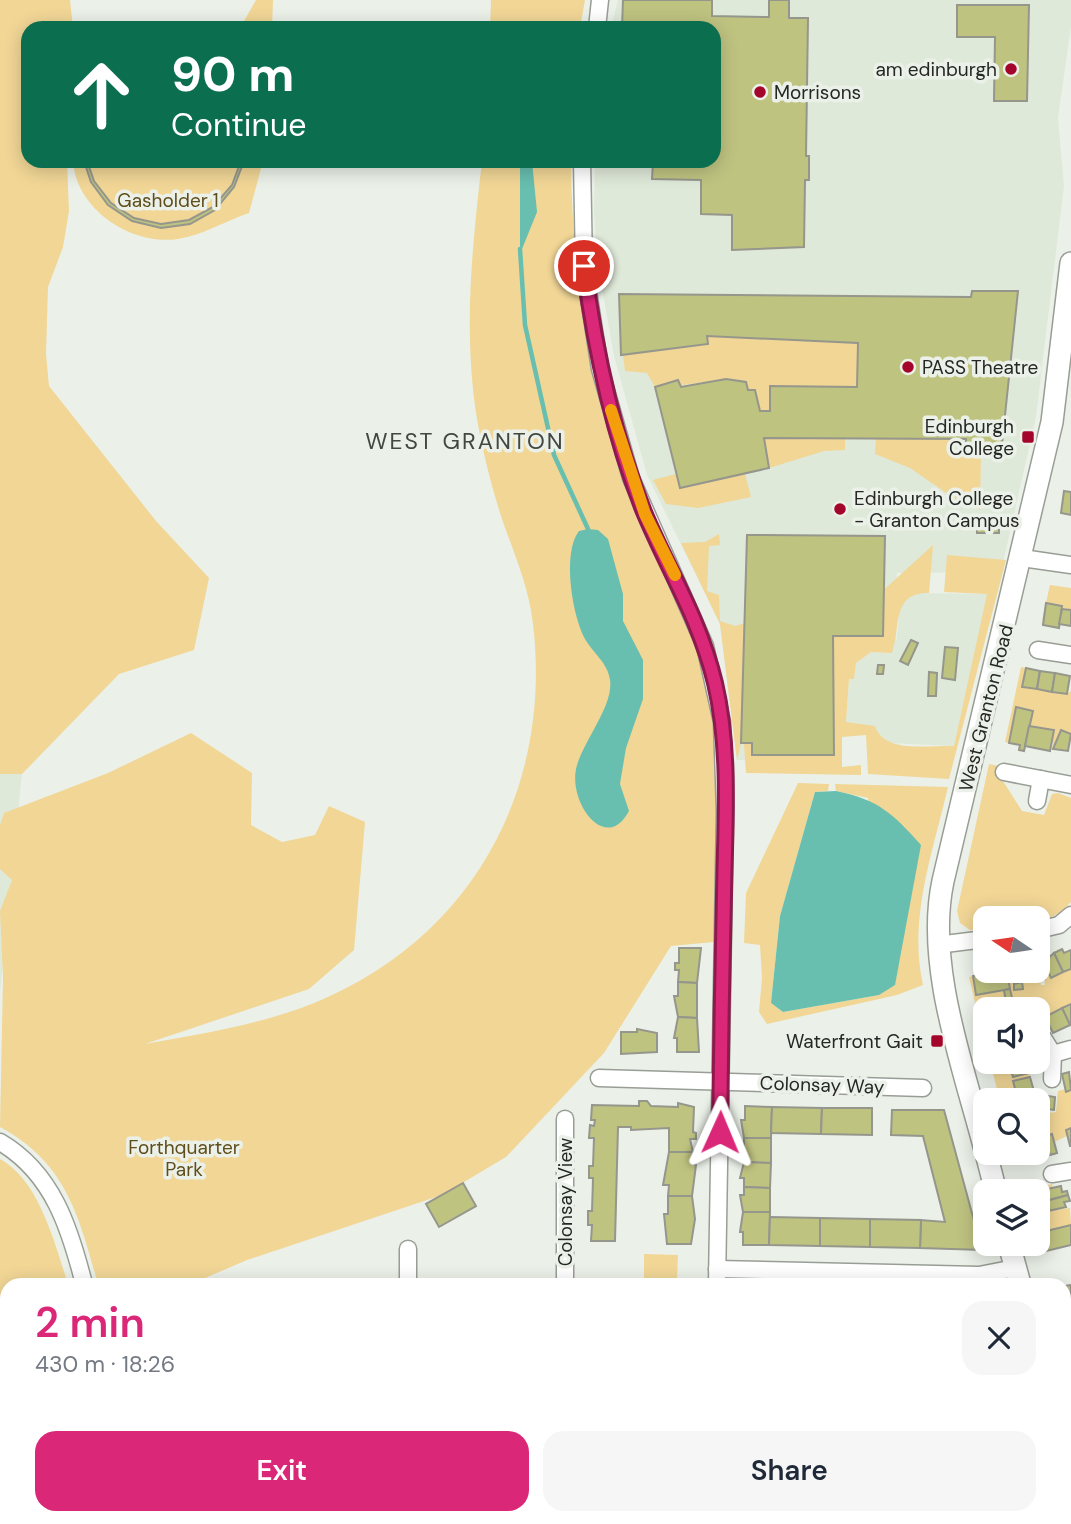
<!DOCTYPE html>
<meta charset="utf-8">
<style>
body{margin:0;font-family:"DM Sans",sans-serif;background:#f6f6f7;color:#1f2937;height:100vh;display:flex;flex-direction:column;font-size:26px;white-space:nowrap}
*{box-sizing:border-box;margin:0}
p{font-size:23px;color:#747a83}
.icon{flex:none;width:38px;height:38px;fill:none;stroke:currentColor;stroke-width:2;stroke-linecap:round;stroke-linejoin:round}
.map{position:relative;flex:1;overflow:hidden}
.panel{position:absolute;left:0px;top:1278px;width:1071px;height:247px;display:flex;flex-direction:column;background:#fff;border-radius:21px 21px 0 0;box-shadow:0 4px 18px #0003}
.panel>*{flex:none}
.banner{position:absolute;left:21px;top:21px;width:700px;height:147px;border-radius:21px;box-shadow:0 4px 18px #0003;background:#0b6e4f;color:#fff;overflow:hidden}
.needle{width:46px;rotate:283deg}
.fabs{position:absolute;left:973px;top:906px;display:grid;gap:14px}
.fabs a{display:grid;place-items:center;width:77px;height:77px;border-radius:14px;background:#fff;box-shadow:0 4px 18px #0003;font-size:35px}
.pin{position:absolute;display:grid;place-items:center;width:60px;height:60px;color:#fff;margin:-30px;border:4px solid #fff;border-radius:50%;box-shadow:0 2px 7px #0007}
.me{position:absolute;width:77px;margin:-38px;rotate:1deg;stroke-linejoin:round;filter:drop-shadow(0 0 5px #0008)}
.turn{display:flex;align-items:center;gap:24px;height:147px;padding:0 35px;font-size:32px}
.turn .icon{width:91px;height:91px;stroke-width:2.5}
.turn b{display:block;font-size:49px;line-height:60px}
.round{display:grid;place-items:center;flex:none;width:74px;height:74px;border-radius:21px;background:#f6f6f7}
.head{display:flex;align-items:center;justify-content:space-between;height:119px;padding:0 35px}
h1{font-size:42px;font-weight:600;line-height:52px;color:#db2777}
.primary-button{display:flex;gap:14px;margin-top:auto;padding:14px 35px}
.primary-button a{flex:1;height:80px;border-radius:21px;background:#db2777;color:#fff;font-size:28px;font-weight:600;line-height:80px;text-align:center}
.primary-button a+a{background:#f6f6f7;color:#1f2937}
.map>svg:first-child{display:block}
</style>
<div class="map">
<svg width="1071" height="1524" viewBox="0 0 1071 1524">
<rect width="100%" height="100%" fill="#ebf1e8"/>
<g fill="#dfe9d9">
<path d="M618 0H1071V27L1058 118 1064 186 1036 417 1001 572 897 573 896 644 900 604 908 597 921 593 988 594 954 746 888 743 878 734 846 723 849 678H854L856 663 871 652 892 653 846 644 841 766 737 760 720 624 647 475 614 356 597 260 594 211 595 161H714V28H611Z"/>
<path d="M0 774H22L0 992Z"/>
</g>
<g fill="#f1d696">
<path d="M0 0H70L73 28H28V161H67L69 211 63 247 48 287 46 354 49 386 156 521 209 578 194 650 119 674 22 774H0Z"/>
<path d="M256 0H273L272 28H240Z"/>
<path d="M491 0H585L580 28H490Z"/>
<path d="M73 161H263L249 213C225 221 203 235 178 239 131 246 76 209 73 161Z"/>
<path d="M482 161H571C572 287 593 411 641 528 647 544 658 559 666 575 685 612 699 653 708 694 725 774 715 861 714 942L671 946 604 1053 506 1157 442 1195 247 1260 205 1278 198 1284H98C79 1217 67 1163 0 1127L3 977 0 911 12 880 0 869V825L4 813 108 773 191 733 252 773 251 825 282 842 315 835 329 806 365 822 354 950 309 989 145 1044C207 1033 272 1023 330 996 477 929 552 784 533 624 529 588 515 556 503 522 492 489 483 453 477 419 463 332 472 248 482 161Z"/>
<path d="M707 336 858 343 857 387 771 386 770 411H760L755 390H748L746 382C716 377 686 387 655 387L647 373 625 371 623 355 708 344Z"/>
<path d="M764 438H845V450L824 451 769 468Z"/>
<path d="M876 439H951L952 451H981L980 510 955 499 910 468 875 454Z"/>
<path d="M676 474 680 488 745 474 751 497 698 508 666 504 653 480Z"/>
<path d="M719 534 720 545 709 546 707 591 719 595 720 621 735 626 745 623 741 743 737 760 720 624 681 543 705 542Z"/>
<path d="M933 545 929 593C891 592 901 628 892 653L871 652 856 663 854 679H849L846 722 875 726C884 754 929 745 954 746L987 594 944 592 947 555 1006 560 949 779 868 774 866 735 842 737V767L861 765V775L746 773 744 744 752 743V755H834L833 636Z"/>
<path d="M1050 585 1071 588V610L1047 603 1041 625Z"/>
<path d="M1021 667 1026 668 1023 687 1067 694 1071 691V734L1061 730 1052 751 1054 731 1029 726 1032 711 1016 708 1009 743 1005 742Z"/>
<path d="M989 764 999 766 998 773 1022 811 1044 815 1052 794 1058 793 1071 798V902L1061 912 1038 924V919H985V930H970L960 923 957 911Z"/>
<path d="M798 783 829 784 828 791 815 792 780 916 771 1003 783 1012 879 995 868 798 836 791 835 784 948 787C933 852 908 919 923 985L897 995 767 1024 759 1012 762 978 760 945 744 943 746 893Z"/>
<path d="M1042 962 1052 977 1071 969V1004L1045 1017 1038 998 1001 1010H985V1045L969 977 973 976 976 995 1004 990 1006 1003 1012 1002 1007 971H1012L1015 990 1023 989 1022 982 1040 980 1041 985H1045Z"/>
<path d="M990 1062H1009L1013 1077 1029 1073 1030 1077 1013 1081 1018 1101H1000Z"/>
<path d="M1066 1089 1071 1090V1128L1066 1130 1067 1136 1054 1142 1052 1134 1038 1137V1114L1056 1112 1058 1091Z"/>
<path d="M0 1159C39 1180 55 1244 68 1284H7V1517H158L168 1524H0Z"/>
<path d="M1052 1184 1053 1188 1044 1190 1048 1211 1070 1208 1071 1225 1038 1233V1192L1025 1190Z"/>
<path d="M644 1254 678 1255 677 1281H644Z"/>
<path d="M1071 1305V1370L1064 1343V1307Z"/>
</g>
<g fill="#68bfaf">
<path d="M520 161H532L537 212 520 254Z"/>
<path d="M588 529 598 530 608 539 623 594V621L643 660V699L626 748 620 784 629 811C606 854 569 804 576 769 582 742 614 706 610 680 608 663 593 653 585 639 572 615 562 553 579 531Z"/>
<path d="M836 791C879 800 892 813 921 845L895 985 879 995 783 1012 771 1003 780 916 815 792Z"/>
</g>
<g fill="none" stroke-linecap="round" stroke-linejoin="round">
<path stroke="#68bfaf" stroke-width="4.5" d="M520 249 525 325 554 455 588 529"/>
</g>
<g fill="#bfc380" stroke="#95968c" stroke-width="2">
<path d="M623 0H712V16L769 17V0H789V18H808L806 156H809V180H805L804 247 732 250V215L701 214V180L652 179 653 161H714V28H622Z"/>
<path d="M957 5H1029L1027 101H994L995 37H957Z"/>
<path d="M84 161H87L94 181 111 203 134 218 161 224 189 220 213 207 232 185 241 161H244L234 187 215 210 190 224 161 228 132 221 108 205 91 182Z"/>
<path d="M972 291H1018L1002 444H966V439L764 438 769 468 680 488 655 387 678 380 681 387 726 379 746 382 748 390H755L760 411H770V386L857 387 858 343 707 336 708 344 621 355 619 294 971 297Z"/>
<path d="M1064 491 1071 492V515L1061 513Z"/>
<rect x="977" y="521" width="22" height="12"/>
<path d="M747 535 885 536 883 636H833L834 755H752V743H741Z"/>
<path d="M1046 603 1062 606 1059 628 1043 625Z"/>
<path d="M1062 609 1071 610V626L1059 624Z"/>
<path d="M911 640 918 643 908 665 900 661Z"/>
<path d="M945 647 958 648 955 680 942 678Z"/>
<path d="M878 665H884L883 674H877Z"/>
<path d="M1026 668 1040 671 1037 689 1022 687Z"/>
<path d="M1040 671 1055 673 1052 692 1037 689Z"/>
<path d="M929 672 937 673 936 696H928Z"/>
<path d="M1055 673 1070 676 1067 694 1052 692Z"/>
<path d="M1016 707 1033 711 1024 751 1019 750 1020 745 1009 743Z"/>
<path d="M1029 726 1054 730 1050 751 1025 746Z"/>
<path d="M1061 730 1071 734 1068 751 1053 749Z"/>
<path d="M679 948H701L697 983 678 982 679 970H675V963H679Z"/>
<path d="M1062 949 1064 953 1071 950V969L1063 972 1054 953Z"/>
<path d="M1054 953 1063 972 1051 978 1044 962Z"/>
<path d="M1042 962 1045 979 1029 981 1028 971H1038V963Z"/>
<path d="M1007 971 1010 989 976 995 973 976Z"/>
<path d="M1012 971H1028L1029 981 1014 984Z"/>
<path d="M678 982 697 983V1018L678 1017 674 996H678Z"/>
<path d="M1022 982 1023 989 1014 990V984Z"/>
<path d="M1010 989 1013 1002 1006 1003 1004 990Z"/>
<path d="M1037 1000 1040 1012 1038 1013V1010H1031L1029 1002Z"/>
<path d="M1029 1002 1031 1010H1022L1021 1003Z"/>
<path d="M1071 1004V1024L1070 1025 1062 1008Z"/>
<path d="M1062 1008 1070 1025 1053 1033 1045 1017Z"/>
<path d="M678 1017 697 1018 699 1052H677V1038H674Z"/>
<path d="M637 1029 657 1033V1052L621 1054V1032H637Z"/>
<path d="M1019 1062H1029V1073L1013 1077 1009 1065Z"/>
<path d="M1069 1072 1071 1090 1066 1092 1062 1074Z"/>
<path d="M1030 1077 1035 1095 1018 1100 1013 1081Z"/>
<path d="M1035 1095 1036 1101H1018V1100Z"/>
<path d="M1048 1096 1055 1097 1054 1110 1046 1109Z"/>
<path d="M639 1101H647L651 1106 678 1107V1103L694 1107 693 1132 696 1133V1139H690L693 1152H669V1128L631 1130V1127H618L615 1241H591L592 1225H588V1211H592L593 1178H589V1166H593L594 1138H589L590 1125 594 1126 595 1120H591L592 1105 639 1106Z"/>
<path d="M745 1106 772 1107 771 1138H744L741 1120H745Z"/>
<path d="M772 1107 822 1108 821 1134 771 1133Z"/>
<path d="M822 1108H872V1135L821 1134Z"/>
<path d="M892 1110H944L982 1250 920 1248 921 1220 945 1222 923 1136 891 1135Z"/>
<path d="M1071 1128V1146H1070L1066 1130Z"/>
<path d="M1052 1134 1057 1153 1050 1155 1049 1152 1045 1153 1041 1137Z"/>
<path d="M1041 1137 1045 1153 1039 1155 1040 1160 1036 1161 1034 1153H1038V1138Z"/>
<path d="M744 1138H771V1163L744 1162 741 1148H744Z"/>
<path d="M669 1152H693L692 1164 696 1165 692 1196H668L669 1185H663Z"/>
<path d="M1020 1153H1034L1036 1161 1031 1162 1030 1157 1022 1159Z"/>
<path d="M744 1162 771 1163 770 1188 744 1187V1178H740Z"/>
<path d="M463 1183 476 1206 439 1227 426 1204Z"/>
<path d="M1061 1186 1062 1192 1067 1191 1068 1195 1046 1201 1043 1190Z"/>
<path d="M744 1187 770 1188V1212H743L740 1195H744Z"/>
<path d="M1068 1195 1070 1201 1064 1202 1066 1207 1048 1211 1046 1201Z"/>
<path d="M668 1196H692L695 1219 691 1244H667L664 1214H668Z"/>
<path d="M743 1212H770L769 1245H743V1232H740Z"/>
<path d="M770 1217 820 1218V1246L769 1245Z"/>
<path d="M820 1218 870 1219V1247L820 1246Z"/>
<path d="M870 1219 921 1220 920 1248 870 1247Z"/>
<path d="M1071 1225V1245L1042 1252 1038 1233Z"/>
<path d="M1071 1285V1305L1064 1307V1286Z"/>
<path d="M742 1517H765V1524H738Z"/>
<path d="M1037 1517H1060L1062 1524H1039Z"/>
</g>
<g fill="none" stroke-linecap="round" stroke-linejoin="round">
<g stroke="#989e95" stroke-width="19">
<g id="street">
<path d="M597 28 600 0"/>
<path d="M582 161 584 266 600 369 631 478 705 646 722 722 725 811 717 1284"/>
<path d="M1022 558 1071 565"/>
<path d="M1038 650 1071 655"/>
<path d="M1004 772 1071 785"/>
<path d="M1037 801 1041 779"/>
<path d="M1038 930 1059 925 1071 915"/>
<path d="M937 945 985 939"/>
<path d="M1040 1033 1053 1054 1052 1079"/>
<path d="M1053 1054 1071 1049"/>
<path d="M599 1078 923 1088"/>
<path d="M0 1142C53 1173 70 1229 84 1284"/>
<path d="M1052 1174 1071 1171"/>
<path d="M408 1249V1284"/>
<path d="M717 1269 979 1275 1015 1268"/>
<path d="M565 1284V1119"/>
<path d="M1064 1417 1071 1415"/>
<path d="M182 1517 192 1524"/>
<path d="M209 1524 212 1517"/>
<path d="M408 1524V1517"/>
<path d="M555 1524V1517"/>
<path d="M712 1524V1517"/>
</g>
</g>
<g stroke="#989e95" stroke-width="24">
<g id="secondary">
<path d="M985 1150C964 1068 925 965 943 881L1052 422 1071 263"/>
<path d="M986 1153 996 1192"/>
<path d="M1009 1244 1020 1284"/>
<path d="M1064 1451 1071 1474"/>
</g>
</g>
<use href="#street" stroke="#fff" stroke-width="16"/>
<use href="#secondary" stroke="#fff" stroke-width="21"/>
</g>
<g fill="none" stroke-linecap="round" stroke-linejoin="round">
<g stroke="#8e194d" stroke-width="18">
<path id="route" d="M584 266C595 350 612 432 644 512 669 572 699 617 715 683 731 751 725 824 724 894 722 973 721 1053 720 1132"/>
</g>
<use href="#route" stroke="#db2777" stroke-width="12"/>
<path stroke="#f59e0b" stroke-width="12" d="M611 410 645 514 675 575"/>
</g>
<g fill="#a4062b" stroke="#ebf1e8" stroke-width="2.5">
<circle cx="1011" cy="69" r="7"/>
<circle cx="760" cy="92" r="7"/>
<circle cx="908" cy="367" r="7"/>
<rect x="1021" y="430" width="14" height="14" rx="3.5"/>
<circle cx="840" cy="509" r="7"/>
<rect x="930" y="1034" width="14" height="14" rx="3.5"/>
</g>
<g text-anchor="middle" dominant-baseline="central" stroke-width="7" stroke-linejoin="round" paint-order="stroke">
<g font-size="19" fill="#252724" stroke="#ebf1e8" text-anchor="end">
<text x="997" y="69">am edinburgh</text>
<text x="774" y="92" text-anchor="start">Morrisons</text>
<text x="922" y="367" text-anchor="start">PASS Theatre</text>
<text x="1014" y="426">Edinburgh<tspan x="1014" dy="22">College</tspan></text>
<text x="854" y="498" text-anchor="start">Edinburgh College<tspan x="854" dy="22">- Granton Campus</tspan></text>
<text x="923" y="1041">Waterfront Gait</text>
</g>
<g font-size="19" fill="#5f4d1b" stroke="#ebf1e8">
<text x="168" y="200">Gasholder 1</text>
<text x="184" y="1147">Forthquarter<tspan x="184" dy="22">Park</tspan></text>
</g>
<g font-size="19" fill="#252724" stroke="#ebf1e8">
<text transform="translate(986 708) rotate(-76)">West Granton Road</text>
<text transform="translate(822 1085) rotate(2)">Colonsay Way</text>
<text transform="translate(565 1202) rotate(-90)">Colonsay View</text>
</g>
<g font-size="23" letter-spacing="2" fill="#424740" stroke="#ebf1e8">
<text x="465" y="441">WEST GRANTON</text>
</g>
</g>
</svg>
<div class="fabs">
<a><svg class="needle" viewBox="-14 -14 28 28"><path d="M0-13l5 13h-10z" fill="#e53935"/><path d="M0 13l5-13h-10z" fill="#747a83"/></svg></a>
<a><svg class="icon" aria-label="sound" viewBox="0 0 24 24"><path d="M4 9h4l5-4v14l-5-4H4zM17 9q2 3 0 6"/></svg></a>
<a><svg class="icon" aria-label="search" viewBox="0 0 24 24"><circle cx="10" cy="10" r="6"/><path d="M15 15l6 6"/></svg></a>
<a><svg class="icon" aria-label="layers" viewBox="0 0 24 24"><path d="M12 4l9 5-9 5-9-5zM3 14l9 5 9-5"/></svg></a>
</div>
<div class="pin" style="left:584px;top:266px;background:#d93025"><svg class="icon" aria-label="arrive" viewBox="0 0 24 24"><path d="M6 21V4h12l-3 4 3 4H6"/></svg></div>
<svg class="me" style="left:720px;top:1132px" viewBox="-20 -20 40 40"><path d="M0-17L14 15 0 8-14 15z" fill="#db2777" stroke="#fff" stroke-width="4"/></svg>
<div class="banner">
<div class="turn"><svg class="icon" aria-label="ahead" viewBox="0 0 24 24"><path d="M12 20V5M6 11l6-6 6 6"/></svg><div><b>90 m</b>Continue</div></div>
</div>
<section class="panel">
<div class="head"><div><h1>2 min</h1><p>430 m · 18:26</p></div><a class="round"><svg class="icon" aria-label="close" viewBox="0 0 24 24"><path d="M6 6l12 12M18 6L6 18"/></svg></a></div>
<div class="primary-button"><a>Exit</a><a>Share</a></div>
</section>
</div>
